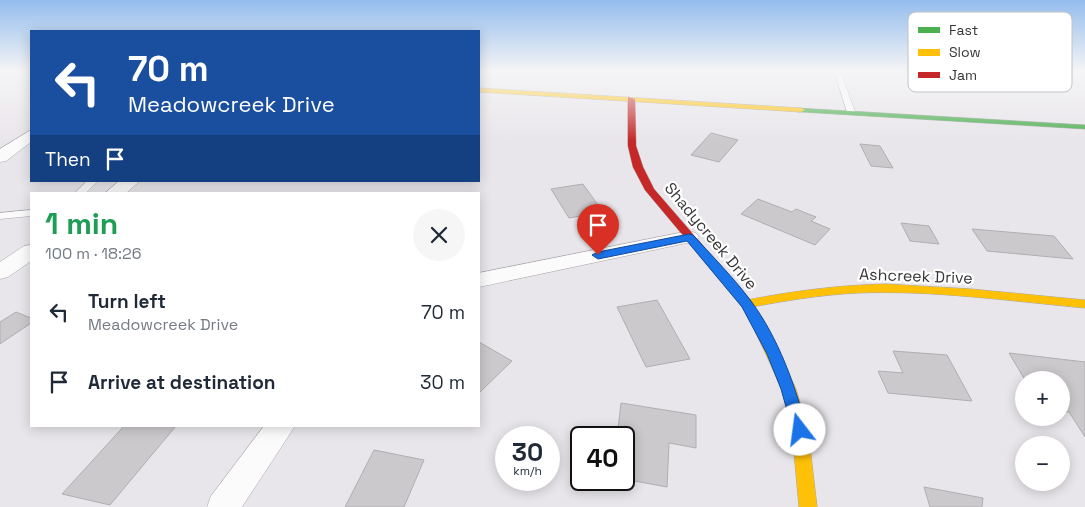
<!DOCTYPE html>
<meta charset="utf-8">
<style>
body{margin:0;font-family:"Space Grotesk",sans-serif;background:#f6f6f7;color:#1f2937;height:100vh;display:flex;flex-direction:column;font-size:19px;white-space:nowrap}
*{box-sizing:border-box;margin:0}
p{font-size:16px;color:#747a83}
.icon{flex:none;width:28px;height:28px;fill:none;stroke:currentColor;stroke-width:2;stroke-linecap:round;stroke-linejoin:round}
.map{position:relative;flex:1;overflow:hidden}
.side{position:absolute;left:30px;top:192px;width:450px;height:235px;display:flex;flex-direction:column;background:#fff;border-radius:0px;box-shadow:0 2px 12px #0003}
.side>*{flex:none}
.hud{position:absolute;left:30px;top:30px;width:450px;height:152px;border-radius:0px;box-shadow:0 2px 12px #0003;background:#1a4fa0;color:#fff;overflow:hidden}
.controls{position:absolute;left:1015px;top:371px;display:grid;gap:10px}
.controls a{display:grid;place-items:center;width:55px;height:55px;border-radius:50%;background:#fff;box-shadow:0 2px 12px #0003;font-size:25px}
.speed{position:absolute;left:495px;top:426px;display:flex;gap:10px;font-size:25px;font-weight:700;text-align:center}
.speed>*{display:grid;place-content:center;width:65px;height:65px;border-radius:50%;background:#fff;box-shadow:0 2px 12px #0003;line-height:1}
.speed small{font-size:12px;font-weight:400}
.speed .limit{border:2px solid #111;border-radius:8px;background:#fff;color:#111}
.pin{position:absolute;display:grid;place-items:center;width:42px;height:42px;color:#fff;margin:-51px -21px;border-radius:50% 50% 50% 0;rotate:-45deg;box-shadow:0 0 5px #0007}
.pin .icon{rotate:45deg}
.me{position:absolute;width:55px;margin:-28px;rotate:345deg;stroke-linejoin:round;filter:drop-shadow(0 0 4px #0008)}
.turn{display:flex;align-items:center;gap:18px;height:105px;padding:0 15px;font-size:22px}
.turn .icon{width:65px;height:65px;stroke-width:2.5}
.turn b{display:block;font-size:35px;line-height:42px}
.then{display:flex;align-items:center;height:48px;padding:0 15px;background:#0003;gap:10px;font-size:19px}
.round{display:grid;place-items:center;flex:none;width:52px;height:52px;border-radius:26px;background:#f6f6f7}
.head{display:flex;align-items:center;justify-content:space-between;height:85px;padding:0 15px}
h1{font-size:30px;font-weight:700;line-height:38px;color:#1e9e55}
ul{padding:0;list-style:none}
li{display:flex;align-items:center;gap:15px;height:70px;padding:0 15px}
li div{flex:1}
li b{display:block;font-size:19px}
li em{font-style:normal}
.map>svg:first-child{display:block}
</style>
<div class="map">
<svg width="1085" height="507" viewBox="0 0 1085 507">
<rect width="100%" height="100%" fill="#e8e6ea"/>
<g fill="#cbc9cb" stroke="#b0aeb0">
<path d="M711 133 738 140 719 162 691 155Z"/>
<path d="M860 144 880 146 893 168 871 166Z"/>
<path d="M583 184 603 212 569 218 551 189Z"/>
<path d="M758 199 792 212 796 209 816 217 811 221 830 229 815 245 741 214Z"/>
<path d="M901 223 929 226 939 244 910 241Z"/>
<path d="M972 229 1054 236 1073 259 987 251Z"/>
<path d="M657 300 690 359 646 367 617 307Z"/>
<path d="M16 312 31 318V323L0 344V322Z"/>
<path d="M479 342 512 361 479 393Z"/>
<path d="M893 351 947 355 972 401 888 393 878 371 903 373Z"/>
<path d="M1009 353 1085 362V437L1069 412 1061 411V380H1025Z"/>
<path d="M621 403 696 415V448L669 443 667 487 624 479V438H617Z"/>
<path d="M124 426H176L110 505 62 494Z"/>
<path d="M374 450 424 460 404 507H345Z"/>
<path d="M924 487 983 498 982 507H930Z"/>
</g>
<g fill="none" stroke-linecap="round" stroke-linejoin="round">
<g stroke="#a7a6a8" stroke-width="1">
<g id="lane">
<path d="M834 70H840L855 112 854 114 847 112Z"/>
<path d="M87 181H98L85 194H74Z"/>
<path d="M31 210V216L0 219V213Z"/>
</g>
</g>
<g stroke="#a7a6a8" stroke-width="1">
<g id="street">
<path d="M31 130V142L6 161 0 162V149Z"/>
<path d="M119 181H140L125 194H104Z"/>
<path d="M689 231 696 233 699 237 696 241 479 287V273Z"/>
<path d="M31 245V261L8 277 0 279V262L24 246Z"/>
<path d="M264 426H295L242 507H207L211 496Z"/>
</g>
</g>
<g stroke="#a7a6a8" stroke-width="1">
<path id="fast" d="M798 108 1085 125V129L801 112H798Z"/>
</g>
<g stroke="#a7a6a8" stroke-width="1">
<g id="slow">
<path d="M479 88 801 108 805 110 801 112 479 92Z"/>
<path d="M886 284 971 289 1085 300V308C1009 301 933 290 857 293 820 295 783 301 747 308L743 307 741 304 743 301 747 300C793 291 839 285 886 284Z"/>
<path d="M762 326 767 328 769 331 796 389 808 430 817 507H799L792 430 782 389 755 331 757 328Z"/>
</g>
</g>
<g stroke="#a7a6a8" stroke-width="1">
<path id="jam" d="M628 97 635 99 636 146 643 167 654 189 751 301 769 331 767 334H757L742 306 645 190 633 167 628 146Z"/>
</g>
<use href="#lane" fill="#fcfbfc" fill-rule="evenodd"/>
<use href="#street" fill="#fcfbfc" fill-rule="evenodd"/>
<use href="#fast" fill="#4caf50" fill-rule="evenodd"/>
<use href="#slow" fill="#ffc107" fill-rule="evenodd"/>
<use href="#jam" fill="#c62828" fill-rule="evenodd"/>
</g>
<linearGradient id="sky" x2="0" y2="1"><stop stop-color="#93bded"/><stop offset="0.5" stop-color="#f5f4f6"/><stop offset="1" stop-color="#f5f4f6" stop-opacity="0"/></linearGradient>
<rect width="1085" height="141" fill="url(#sky)"/>
<path fill="#1a73e8" stroke="#114b97" d="M689 234 693 235C712 256 734 278 751 301 779 339 795 385 807 430L805 435 800 437 794 435 781 389 767 354 742 307 687 241 598 259 592 255 598 252Z"/>
<g text-anchor="middle" dominant-baseline="central" stroke-width="4.5" stroke-linejoin="round" paint-order="stroke">
<g font-size="16" fill="#363537" stroke="#fff">
<text transform="translate(711 236) rotate(50)">Shadycreek Drive</text>
<text transform="translate(916 276) rotate(2)">Ashcreek Drive</text>
</g>
</g>
<rect x="908" y="12" width="164" height="80" rx="8" fill="#fff" stroke="#c3c2c3" stroke-width="1"/>
<rect x="918" y="27" width="22" height="6" fill="#4caf50"/>
<rect x="918" y="49" width="22" height="7" fill="#ffc107"/>
<rect x="918" y="72" width="22" height="6" fill="#c62828"/>
<g font-size="14" fill="#363537">
<text x="949" y="35">Fast</text>
<text x="949" y="57">Slow</text>
<text x="949" y="80">Jam</text>
</g>
</svg>
<div class="controls">
<a>+</a>
<a>−</a>
</div>
<div class="speed"><div>30<small>km/h</small></div><div class="limit">40</div></div>
<div class="pin" style="left:598px;top:255px;background:#d93025"><svg class="icon" aria-label="arrive" viewBox="0 0 24 24"><path d="M6 21V4h12l-3 4 3 4H6"/></svg></div>
<svg class="me" style="left:800px;top:430px" viewBox="-20 -20 40 40"><circle r="19" fill="#fff"/><path d="M0-13L10 11 0 6-10 11z" fill="#1a73e8"/></svg>
<div class="hud">
<div class="turn"><svg class="icon" aria-label="left" viewBox="0 0 24 24"><path d="M17 20v-9H6M10 6l-5 5 5 5"/></svg><div><b>70 m</b>Meadowcreek Drive</div></div>
<div class="then">Then<svg class="icon" aria-label="arrive" viewBox="0 0 24 24"><path d="M6 21V4h12l-3 4 3 4H6"/></svg></div>
</div>
<section class="side">
<div class="head"><div><h1>1 min</h1><p>100 m · 18:26</p></div><a class="round"><svg class="icon" aria-label="close" viewBox="0 0 24 24"><path d="M6 6l12 12M18 6L6 18"/></svg></a></div>
<ul>
<li><svg class="icon" aria-label="left" viewBox="0 0 24 24"><path d="M17 20v-9H6M10 6l-5 5 5 5"/></svg><div><b>Turn left</b><p>Meadowcreek Drive</p></div><em>70 m</em></li>
<li><svg class="icon" aria-label="arrive" viewBox="0 0 24 24"><path d="M6 21V4h12l-3 4 3 4H6"/></svg><div><b>Arrive at destination</b></div><em>30 m</em></li>
</ul>
</section>
</div>
